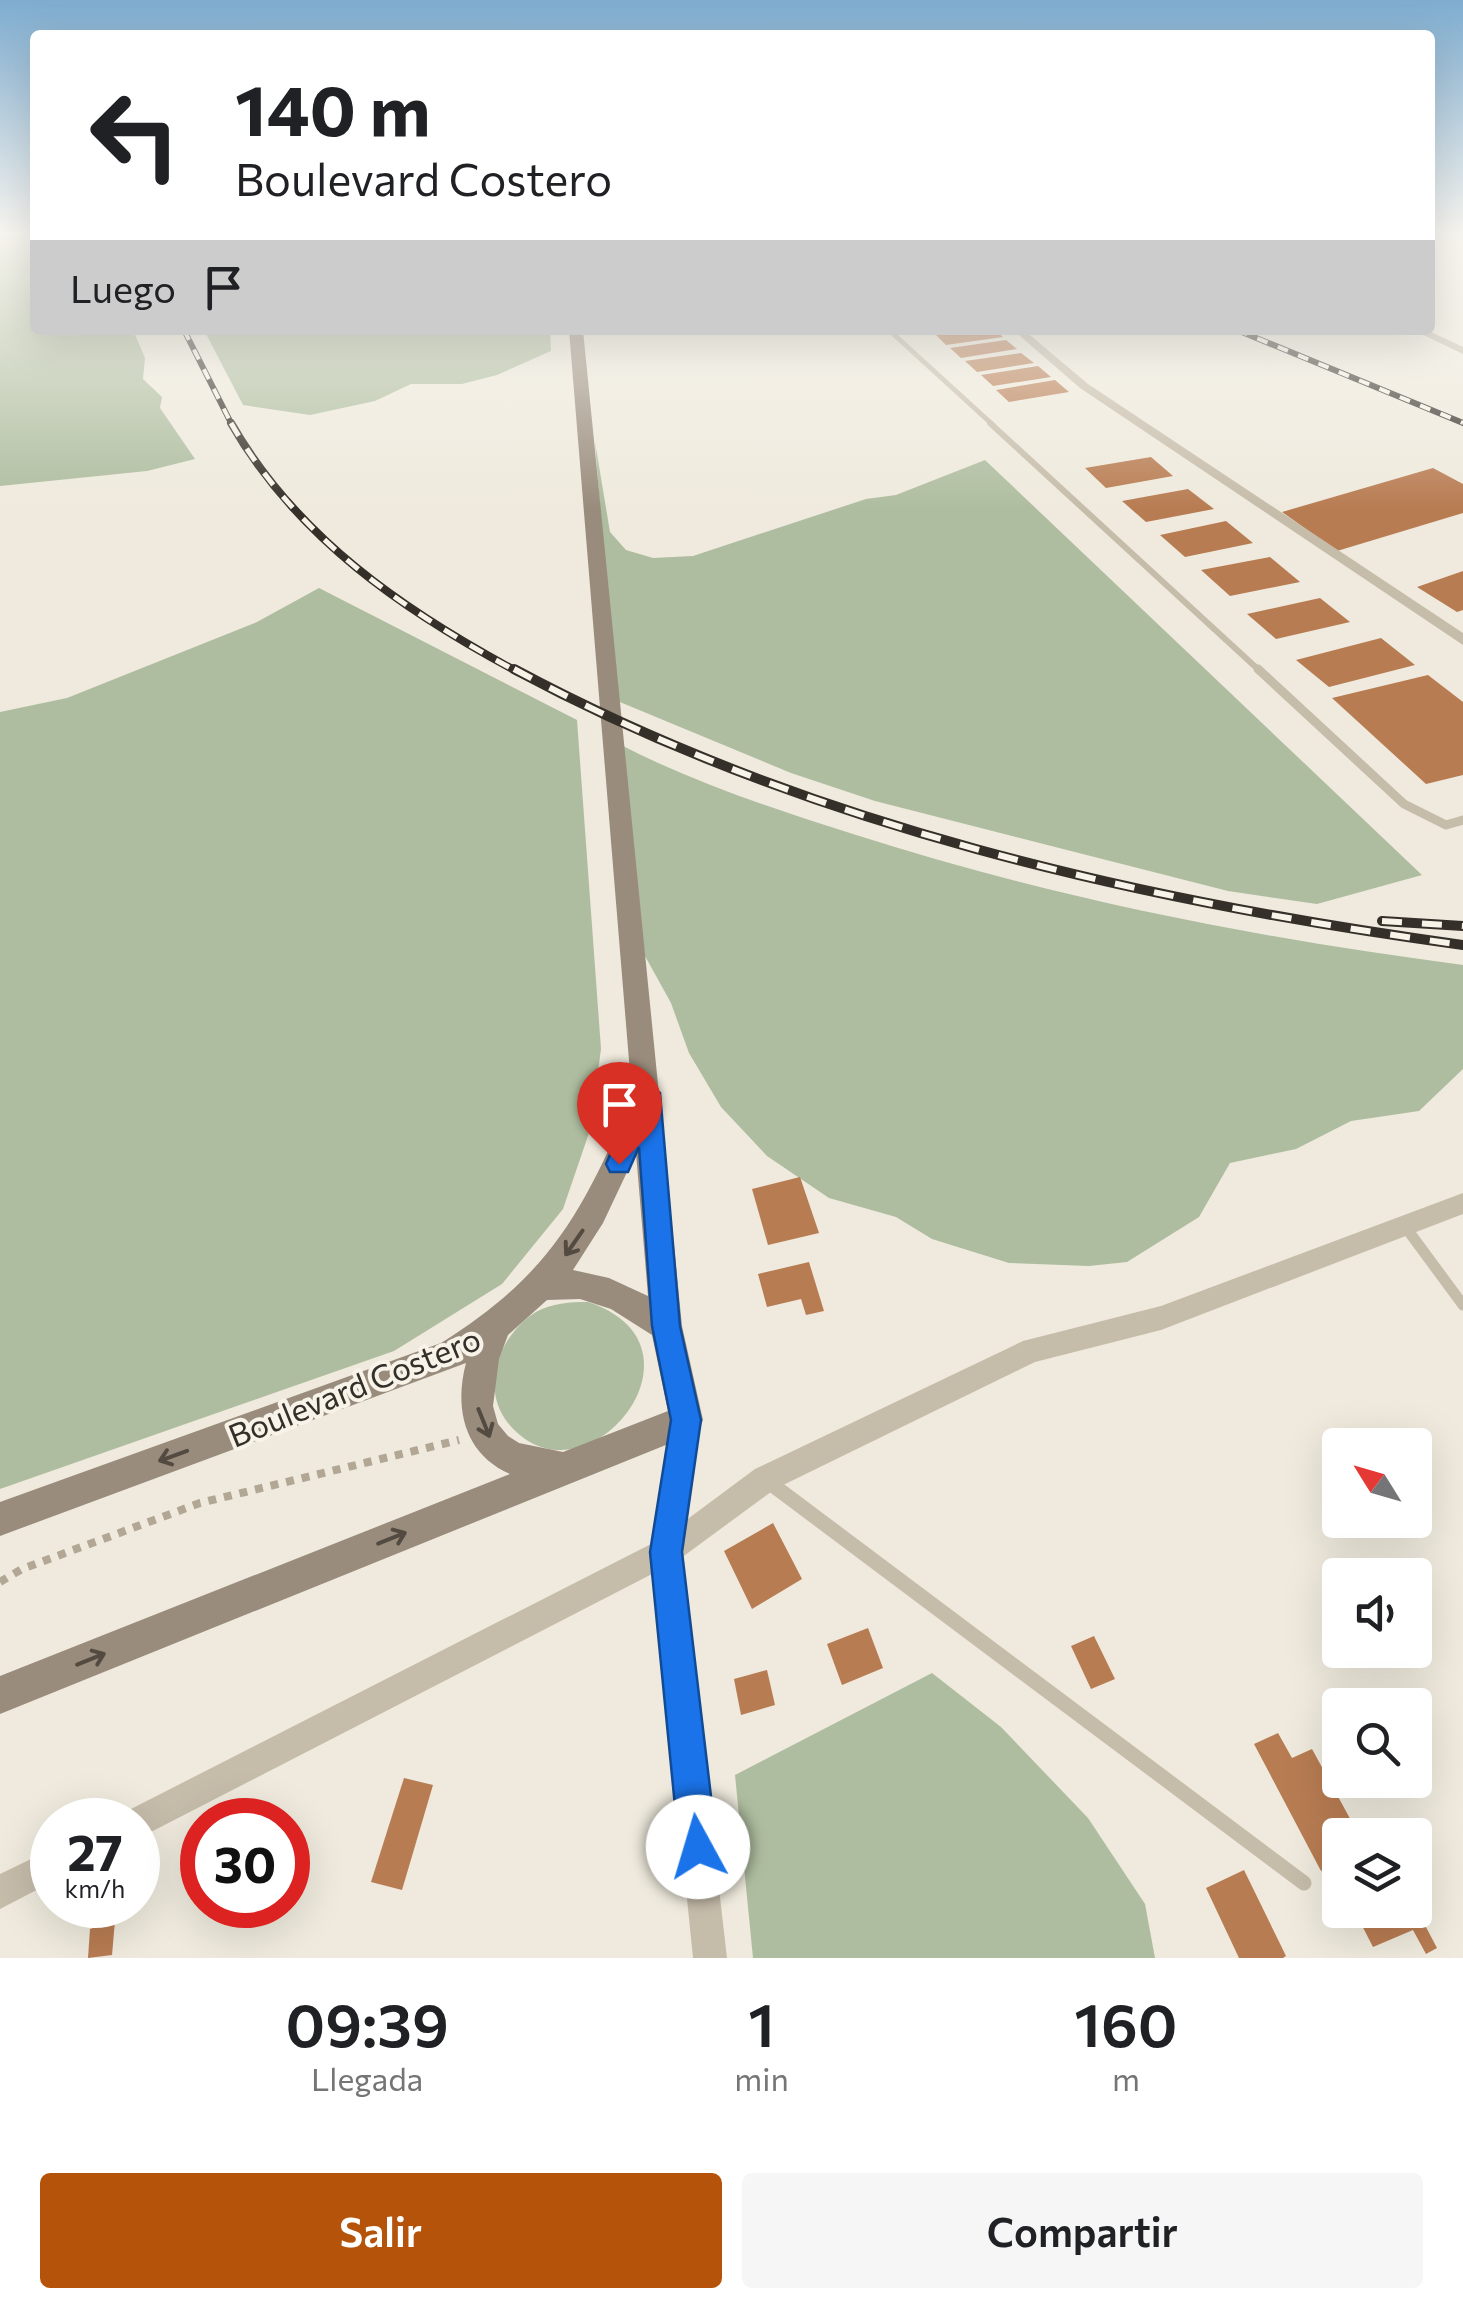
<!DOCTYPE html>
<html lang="es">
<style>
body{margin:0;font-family:Commissioner,sans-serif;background:#f6f6f6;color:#202124;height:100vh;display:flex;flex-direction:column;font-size:38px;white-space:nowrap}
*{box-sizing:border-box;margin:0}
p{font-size:32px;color:#757577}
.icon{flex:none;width:55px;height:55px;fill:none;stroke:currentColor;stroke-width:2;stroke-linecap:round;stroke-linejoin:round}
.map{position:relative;height:1958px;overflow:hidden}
.panel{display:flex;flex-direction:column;background:#fff;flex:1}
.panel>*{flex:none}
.top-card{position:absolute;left:30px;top:30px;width:1405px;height:305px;border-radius:10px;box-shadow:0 10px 40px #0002;background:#fff;color:#202124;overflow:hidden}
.needle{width:65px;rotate:307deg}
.tools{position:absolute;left:1322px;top:1428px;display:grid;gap:20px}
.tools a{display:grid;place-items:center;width:110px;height:110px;border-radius:10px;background:#fff;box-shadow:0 10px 40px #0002;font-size:50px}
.speed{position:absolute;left:30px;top:1798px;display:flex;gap:20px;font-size:50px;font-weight:700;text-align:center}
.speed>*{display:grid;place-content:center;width:130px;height:130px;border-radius:50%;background:#fff;box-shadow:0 10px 40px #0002;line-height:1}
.speed small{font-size:25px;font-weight:400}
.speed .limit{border:15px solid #d22;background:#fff;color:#111}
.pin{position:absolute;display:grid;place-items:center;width:85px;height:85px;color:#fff;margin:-102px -42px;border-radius:50% 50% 50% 0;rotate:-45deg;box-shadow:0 0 10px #0007}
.pin .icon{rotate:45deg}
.me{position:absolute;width:110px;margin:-55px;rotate:354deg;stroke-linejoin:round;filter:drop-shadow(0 0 8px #0008)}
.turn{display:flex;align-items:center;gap:35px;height:210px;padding:0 40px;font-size:45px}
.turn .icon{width:130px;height:130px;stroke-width:2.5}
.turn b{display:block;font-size:70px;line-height:85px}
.then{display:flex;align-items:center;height:95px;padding:0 40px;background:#0003;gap:20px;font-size:38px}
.eta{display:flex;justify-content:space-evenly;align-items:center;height:170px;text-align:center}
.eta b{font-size:60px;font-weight:600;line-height:70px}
.cta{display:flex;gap:20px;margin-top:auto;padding:20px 40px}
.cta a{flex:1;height:115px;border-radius:10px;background:#b45309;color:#fff;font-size:40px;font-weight:600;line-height:115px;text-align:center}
.cta a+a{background:#f6f6f6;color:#202124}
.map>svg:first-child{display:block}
</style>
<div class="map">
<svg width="1463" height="1958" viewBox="0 0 1463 1958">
<rect width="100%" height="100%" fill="#efeadd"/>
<g fill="#aebd9f">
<path d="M0 235H35V330H133L145 358 143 379 162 397 160 408 195 459 147 471 0 486Z"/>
<path d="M204 330H550L551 351 497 375 462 384H411L375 401 310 415 243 405Z"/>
<path d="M595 442 610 532 626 550 653 558 693 556 866 499 896 495 985 460 1422 875 1317 904 1228 891 875 801 791 773 615 700Z"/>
<path d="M319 588 577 720 601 1049 590 1130 563 1209 502 1284 394 1351 0 1489V712L67 698 257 622Z"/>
<path d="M619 744C692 782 774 809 853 834 1052 898 1256 938 1463 965V1069L1419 1111 1351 1121 1296 1149 1230 1163 1199 1217 1127 1262 1089 1266 1009 1263 932 1239 896 1217 829 1198 767 1156 721 1107 689 1053 671 1003 645 956Z"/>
<path d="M588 1302C722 1346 583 1515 508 1423 479 1387 500 1334 536 1312 552 1303 570 1302 588 1302Z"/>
<path d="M932 1673 1001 1727 1088 1818 1145 1904 1155 1958H753L735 1775Z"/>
</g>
<g fill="#b87c52">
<path d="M972 330H995L1003 337 946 345 936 335Z"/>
<path d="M1006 340 1017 349 961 358 950 348Z"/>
<path d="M1021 353 1034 363 977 372 965 361Z"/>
<path d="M1038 366 1051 377 993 386 981 375Z"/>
<path d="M1055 380 1069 392 1009 402 996 390Z"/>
<path d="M1151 457 1173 476 1106 488 1085 468Z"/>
<path d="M1433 468 1463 484V513L1337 551 1282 512Z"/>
<path d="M1188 489 1214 509 1146 522 1122 501Z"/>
<path d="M1226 521 1253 543 1185 557 1160 535Z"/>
<path d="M1270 557 1300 582 1230 596 1201 570Z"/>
<path d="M1463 571V610L1457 612 1417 587Z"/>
<path d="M1320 598 1350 622 1276 639 1247 614Z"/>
<path d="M1381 638 1415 665 1329 687 1296 660Z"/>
<path d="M1428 675 1463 702V775L1426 784 1332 698Z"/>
<path d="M800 1177 819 1233 768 1245 752 1189Z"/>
<path d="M809 1262 824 1311 806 1315 801 1299 767 1307 758 1274Z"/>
<path d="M773 1523 802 1579 752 1609 724 1551Z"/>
<path d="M868 1628 883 1668 842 1685 827 1644Z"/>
<path d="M1094 1636 1115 1679 1091 1689 1071 1646Z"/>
<path d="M767 1670 775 1705 741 1715 734 1679Z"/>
<path d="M1278 1733 1292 1758 1312 1749 1359 1835H1340V1883L1331 1866 1321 1871 1254 1744Z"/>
<path d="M404 1778 433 1785 402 1890 371 1882Z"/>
<path d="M1244 1870 1286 1956 1283 1958H1239L1206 1888Z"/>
<path d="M1354 1910H1417L1437 1948 1426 1954 1413 1930 1373 1947Z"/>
<path d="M115 1921 112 1955 88 1958 90 1929Z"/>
</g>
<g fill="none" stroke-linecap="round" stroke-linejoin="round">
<path stroke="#b2a695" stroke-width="8" stroke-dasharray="8 8" stroke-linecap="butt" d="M0 1582 22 1569 200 1503 459 1440"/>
<path stroke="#c6bcaa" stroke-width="5" d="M889 330 993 425"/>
<path stroke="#c6bcaa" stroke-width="6" d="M990 423 1261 672"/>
<path stroke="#c6bcaa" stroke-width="9" d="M1258 669 1404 804 1446 825 1463 820"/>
<path stroke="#c6bcaa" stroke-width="11" d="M1404 1225 1463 1305"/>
<path stroke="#c6bcaa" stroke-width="15" d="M770 1483 1304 1883"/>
<g fill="#c6bcaa" fill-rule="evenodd">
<path d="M1013 330H1024L1088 384 1463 633V645L1080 388Z"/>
<path d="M1413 330H1427L1463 347V354Z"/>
<path d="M1463 1193V1214L1161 1330 1035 1362 775 1489 681 1558 727 1958H693L654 1573 149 1833 138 1838V1820H123L127 1811 653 1543 677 1411 686 1407 695 1411 699 1420 685 1521 755 1469 1023 1341 1161 1306Z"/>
<path d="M52 1849V1882L0 1909V1874Z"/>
</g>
<path fill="#998c7c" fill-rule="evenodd" d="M569 330H583L682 1326 703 1420 698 1432 0 1714V1676L510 1474C464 1454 454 1408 466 1363L0 1536V1502L441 1343C550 1275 583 1212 632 1097ZM636 1153 648 1296 609 1278 573 1270 603 1223ZM580 1299 611 1309 652 1335 668 1411 563 1452 519 1443 508 1436 498 1424 493 1406 499 1359 508 1335 547 1300Z"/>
<g stroke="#352f29" stroke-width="6">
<g id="rail-far2">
<path d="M184 330 232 425"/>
<path d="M1237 330 1463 423"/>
</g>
</g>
<g stroke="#352f29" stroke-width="8">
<path id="rail-far1" d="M231 423C296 537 404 611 518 672"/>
</g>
<g stroke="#352f29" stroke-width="10">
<g id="rail">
<path d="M514 669C805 825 1139 901 1463 945"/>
<path d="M1382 921 1463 926"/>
</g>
</g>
<use href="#rail-far2" stroke="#f7f3e9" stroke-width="4" stroke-dasharray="11" stroke-linecap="butt"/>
<use href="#rail-far1" stroke="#f7f3e9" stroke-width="5" stroke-dasharray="15" stroke-linecap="butt"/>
<use href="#rail" stroke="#f7f3e9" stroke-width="6" stroke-dasharray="20" stroke-linecap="butt"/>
</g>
<defs><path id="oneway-shaft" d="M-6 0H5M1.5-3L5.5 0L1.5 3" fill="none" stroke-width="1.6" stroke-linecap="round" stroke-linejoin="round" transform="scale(2.5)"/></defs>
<g stroke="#534b42">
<use href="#oneway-shaft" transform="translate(574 1243) rotate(125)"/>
<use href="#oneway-shaft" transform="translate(484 1423) rotate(68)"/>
<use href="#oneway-shaft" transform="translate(173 1456) rotate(160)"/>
<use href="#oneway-shaft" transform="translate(392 1538) rotate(-22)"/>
<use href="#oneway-shaft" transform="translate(91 1659) rotate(-22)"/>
</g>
<linearGradient id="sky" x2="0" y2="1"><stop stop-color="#7eaccf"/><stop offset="0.46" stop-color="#f8f6f0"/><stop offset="1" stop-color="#f8f6f0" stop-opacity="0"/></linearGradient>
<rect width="1463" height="509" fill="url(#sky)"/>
<path fill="#1a73e8" stroke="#114b97" stroke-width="2.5" d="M647 1083 660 1093 680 1326 701 1420 682 1552 717 1847 711 1860 698 1866 685 1860 679 1847 650 1552 671 1420 652 1326 639 1147 628 1172H610L606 1164 639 1086Z"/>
<g text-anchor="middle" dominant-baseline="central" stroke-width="8" stroke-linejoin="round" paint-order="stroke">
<g font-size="32" fill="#352f29" stroke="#f7f3e9">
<text transform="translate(354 1386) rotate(-22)">Boulevard Costero</text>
</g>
</g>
</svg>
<div class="tools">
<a><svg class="needle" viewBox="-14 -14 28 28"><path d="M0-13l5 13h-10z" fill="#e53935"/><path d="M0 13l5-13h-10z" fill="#757577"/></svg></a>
<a><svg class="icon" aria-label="sound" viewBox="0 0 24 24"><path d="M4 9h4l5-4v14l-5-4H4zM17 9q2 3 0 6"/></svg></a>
<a><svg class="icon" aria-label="search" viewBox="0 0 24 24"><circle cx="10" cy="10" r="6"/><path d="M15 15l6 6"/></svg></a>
<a><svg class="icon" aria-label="layers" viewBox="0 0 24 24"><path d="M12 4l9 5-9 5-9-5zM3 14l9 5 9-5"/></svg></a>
</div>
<div class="speed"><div>27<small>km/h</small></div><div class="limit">30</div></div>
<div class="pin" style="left:619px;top:1164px;background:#d93025"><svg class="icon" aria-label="arrive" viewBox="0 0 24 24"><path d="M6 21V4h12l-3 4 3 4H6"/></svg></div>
<svg class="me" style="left:698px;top:1847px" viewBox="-20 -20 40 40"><circle r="19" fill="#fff"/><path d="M0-13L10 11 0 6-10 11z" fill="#1a73e8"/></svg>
<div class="top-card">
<div class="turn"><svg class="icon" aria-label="left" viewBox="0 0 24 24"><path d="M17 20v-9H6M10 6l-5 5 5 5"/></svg><div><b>140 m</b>Boulevard Costero</div></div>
<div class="then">Luego<svg class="icon" aria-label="arrive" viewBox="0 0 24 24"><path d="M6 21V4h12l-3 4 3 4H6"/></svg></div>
</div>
</div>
<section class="panel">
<div class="eta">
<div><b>09:39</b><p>Llegada</p></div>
<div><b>1</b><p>min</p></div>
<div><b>160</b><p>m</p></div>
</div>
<div class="cta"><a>Salir</a><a>Compartir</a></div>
</section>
